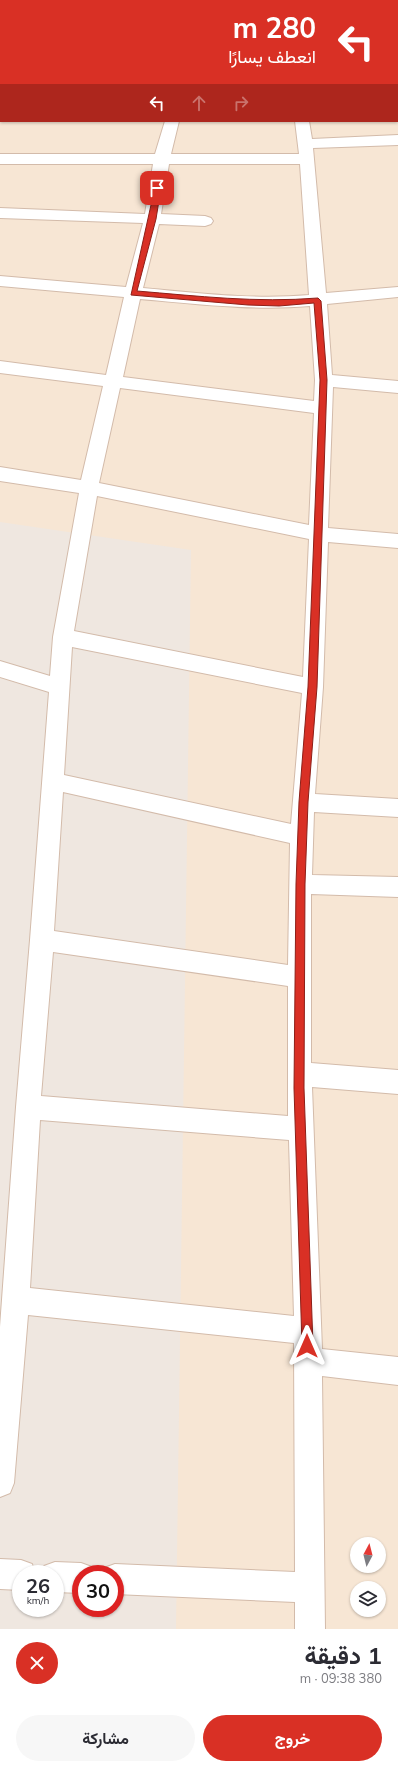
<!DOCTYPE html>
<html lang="ar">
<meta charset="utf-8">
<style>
body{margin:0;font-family:Mulish,Vazirmatn,sans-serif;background:#f7f7f7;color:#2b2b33;direction:rtl;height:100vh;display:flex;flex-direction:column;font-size:15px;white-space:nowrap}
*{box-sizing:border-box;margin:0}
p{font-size:13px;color:#7c7c81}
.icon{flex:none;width:22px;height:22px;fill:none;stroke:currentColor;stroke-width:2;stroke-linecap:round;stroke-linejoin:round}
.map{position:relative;height:1629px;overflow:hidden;direction:ltr}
.side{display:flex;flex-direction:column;background:#fff;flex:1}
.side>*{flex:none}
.top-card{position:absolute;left:0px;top:0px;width:398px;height:122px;box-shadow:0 1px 3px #0004;direction:rtl;background:#d93025;color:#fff;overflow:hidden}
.needle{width:26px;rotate:7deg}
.tools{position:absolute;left:350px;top:1537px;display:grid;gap:8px}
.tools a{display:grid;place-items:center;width:36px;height:36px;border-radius:50%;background:#fff;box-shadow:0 1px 3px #0004;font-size:20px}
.speed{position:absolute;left:12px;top:1565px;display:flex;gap:8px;font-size:20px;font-weight:700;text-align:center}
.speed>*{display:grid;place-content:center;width:52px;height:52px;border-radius:50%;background:#fff;box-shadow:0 1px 3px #0004;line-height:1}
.speed small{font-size:10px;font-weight:400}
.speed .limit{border:6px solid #d22;background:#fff;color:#111}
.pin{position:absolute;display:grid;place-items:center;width:34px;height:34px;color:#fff;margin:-17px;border-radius:8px;box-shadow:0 2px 6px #0006}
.me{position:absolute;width:44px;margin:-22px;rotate:0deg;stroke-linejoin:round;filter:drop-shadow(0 0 3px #0008)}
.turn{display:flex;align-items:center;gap:14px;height:84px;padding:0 16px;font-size:18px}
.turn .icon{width:52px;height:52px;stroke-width:2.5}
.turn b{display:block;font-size:28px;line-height:34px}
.lanes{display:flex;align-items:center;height:38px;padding:0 16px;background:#0003;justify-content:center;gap:20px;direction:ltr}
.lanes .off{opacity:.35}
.round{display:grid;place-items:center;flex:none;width:42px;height:42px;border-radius:21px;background:#f7f7f7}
.summary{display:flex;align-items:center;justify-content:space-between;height:68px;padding:0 16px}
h1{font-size:24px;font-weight:700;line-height:30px}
.button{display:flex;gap:8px;margin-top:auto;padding:8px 16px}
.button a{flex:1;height:46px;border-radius:24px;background:#d93025;color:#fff;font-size:16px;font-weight:700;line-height:46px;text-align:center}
.button a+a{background:#f7f7f7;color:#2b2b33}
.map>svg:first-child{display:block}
</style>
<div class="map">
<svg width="398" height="1629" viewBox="0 0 398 1629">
<rect width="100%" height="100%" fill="#fef5e6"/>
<path fill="#f7e6d4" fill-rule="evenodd" d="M0 0H398V1629H0ZM1 1H397V121H1ZM357 1544H379V1566H357ZM21 1574H55V1608H21ZM81 1574H115V1608H81ZM357 1588H379V1610H357Z"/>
<path fill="#efe7e0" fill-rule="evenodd" d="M0 522 191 550 176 1629H0ZM21 1574H55V1608H21ZM81 1574H115V1608H81Z"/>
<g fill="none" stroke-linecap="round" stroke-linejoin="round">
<g stroke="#d3bbaa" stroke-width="2">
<g id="minor">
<path d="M138 0H152L153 1H139Z"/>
<rect x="265" y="0" width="14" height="1"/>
<rect x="0" y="7" width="1" height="8"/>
<rect x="397" y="45" width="1" height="8"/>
<rect x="0" y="49" width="1" height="8"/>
<rect x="0" y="96" width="1" height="8"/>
<path d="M165 121H179L171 154H299L295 121H309L312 139 398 135V145L313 148 326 293 398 287V297L327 304 332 375 398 381V393L333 387 328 528 398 534V548L328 542 323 687 315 794 398 799V817L314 812 312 875 398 877V897L311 894V1063L398 1070V1094L312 1087 322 1349 398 1357V1385L322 1376 325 1629H295V1602L115 1594V1574H102L104 1568 115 1564 295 1572 294 1343 28 1315 14 1483 10 1493 0 1497V1327L16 1107 30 940 49 692 0 677V661L50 676 53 637 79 493 0 481V467L81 480 103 386 0 373V361L106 375 124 297 0 286V276L126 287 143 223 0 218V208L145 214 153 164H0V154H155ZM169 164H300L309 295C253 300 198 293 143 288L159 224 205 226 211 224 213 221 211 218 205 216 161 214ZM140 299C197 304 253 311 310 306L315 380 314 401 123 377ZM120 388 314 413 309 525 99 483ZM97 496 309 539 303 677 74 631ZM72 647 302 693 291 824 64 775ZM63 792 290 843 288 965 54 931ZM53 952 288 986V1116L41 1096ZM40 1120 289 1140 294 1316 30 1288Z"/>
<path d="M0 1559 21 1560 32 1564 35 1574H21V1590L0 1589Z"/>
<path d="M55 1562 81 1563 92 1567 94 1574H81V1593L55 1592V1574H41L44 1566Z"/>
</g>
</g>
<use href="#minor" fill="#fff" fill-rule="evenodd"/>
</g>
<path fill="#d93025" stroke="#8d1f18" d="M155 187 161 188 156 219 137 291C197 296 257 303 318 298L321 301 327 380 317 687 308 802 305 884 304 1088 313 1346 311 1350 307 1352 303 1350 302 1346 294 1088 296 884 299 802 308 687 320 380 314 303 279 306 248 305 131 295Z"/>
</svg>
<div class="tools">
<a><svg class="needle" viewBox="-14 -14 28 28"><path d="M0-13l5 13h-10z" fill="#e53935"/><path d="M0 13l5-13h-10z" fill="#7c7c81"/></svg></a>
<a><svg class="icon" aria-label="layers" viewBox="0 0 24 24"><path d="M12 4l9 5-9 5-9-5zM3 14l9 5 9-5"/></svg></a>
</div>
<div class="speed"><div>26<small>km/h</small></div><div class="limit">30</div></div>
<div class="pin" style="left:157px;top:188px;background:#d93025"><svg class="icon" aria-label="arrive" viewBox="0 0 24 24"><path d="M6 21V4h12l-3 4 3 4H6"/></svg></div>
<svg class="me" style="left:307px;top:1346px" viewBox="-20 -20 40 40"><path d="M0-17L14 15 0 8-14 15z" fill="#d93025" stroke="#fff" stroke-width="4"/></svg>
<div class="top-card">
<div class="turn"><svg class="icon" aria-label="left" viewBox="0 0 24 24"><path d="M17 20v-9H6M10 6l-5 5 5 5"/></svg><div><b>280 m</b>انعطف يسارًا</div></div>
<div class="lanes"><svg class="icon" aria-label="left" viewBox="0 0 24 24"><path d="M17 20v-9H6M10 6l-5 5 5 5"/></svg><svg class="icon off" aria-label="ahead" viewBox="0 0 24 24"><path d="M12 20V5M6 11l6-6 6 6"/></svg><svg class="icon off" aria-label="right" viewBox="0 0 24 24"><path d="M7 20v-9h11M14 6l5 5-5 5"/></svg></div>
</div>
</div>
<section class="side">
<div class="summary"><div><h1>1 دقيقة</h1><p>380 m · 09:38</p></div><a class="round" style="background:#d93025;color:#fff"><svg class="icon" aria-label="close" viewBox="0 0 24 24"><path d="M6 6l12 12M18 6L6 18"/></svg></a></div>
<div class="button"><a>خروج</a><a>مشاركة</a></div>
</section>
